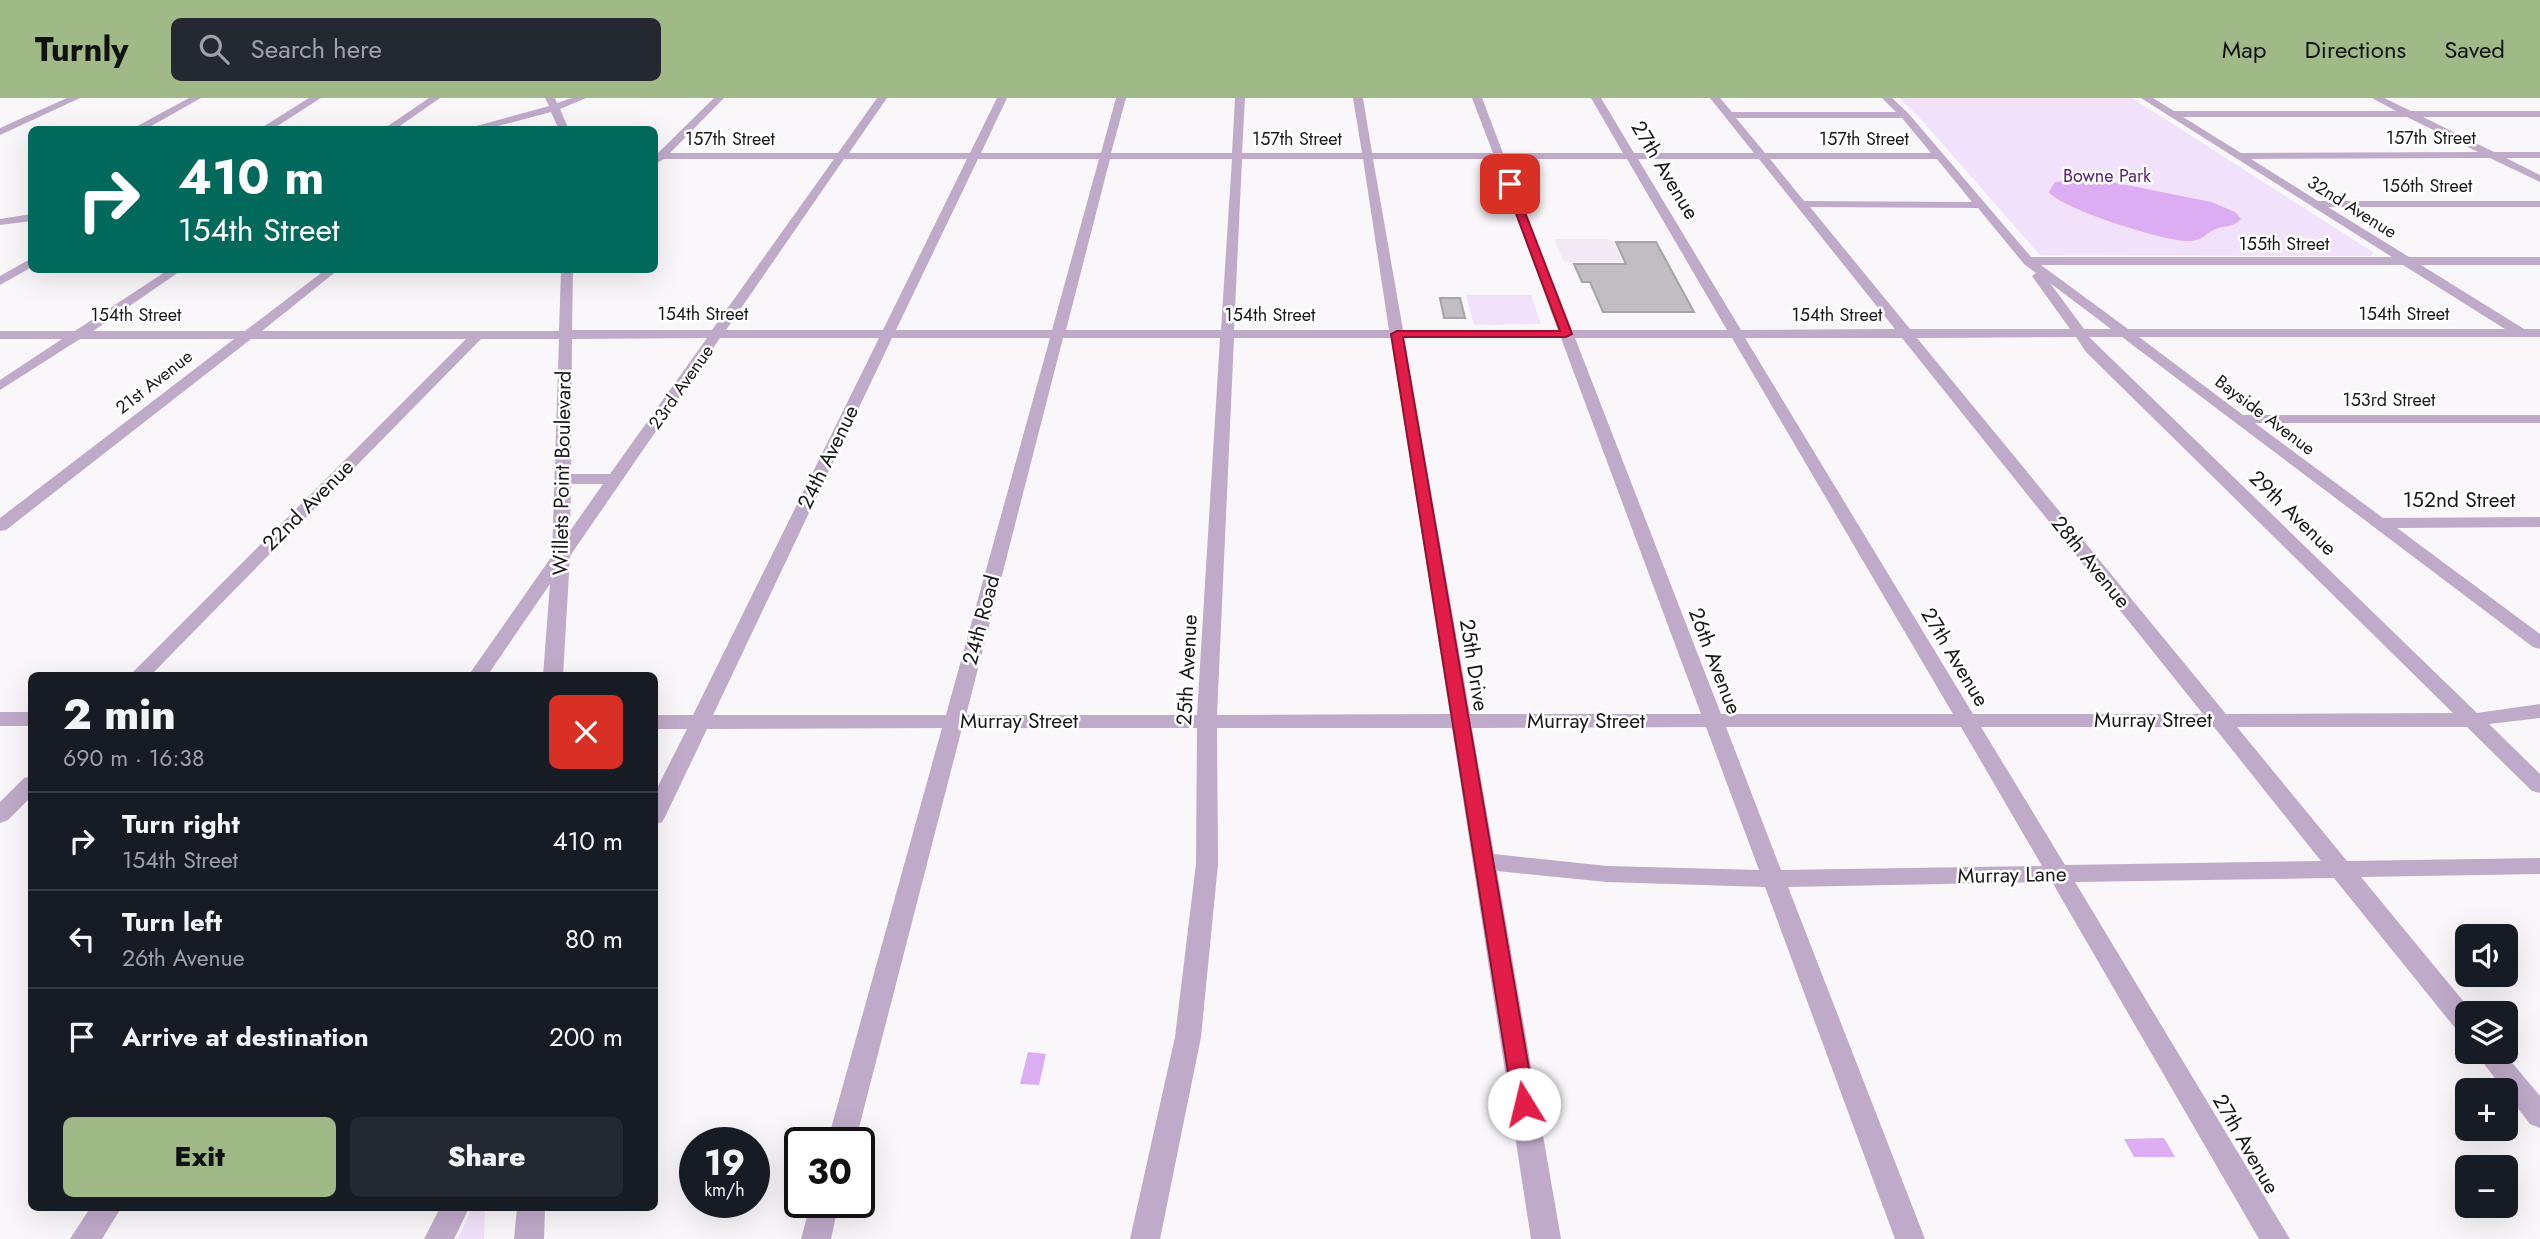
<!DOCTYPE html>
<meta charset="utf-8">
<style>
body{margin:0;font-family:Jost,sans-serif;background:#242831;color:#f1f3f6;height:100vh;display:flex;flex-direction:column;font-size:26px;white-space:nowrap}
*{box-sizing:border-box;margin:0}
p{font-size:23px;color:#9ea1a6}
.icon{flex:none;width:38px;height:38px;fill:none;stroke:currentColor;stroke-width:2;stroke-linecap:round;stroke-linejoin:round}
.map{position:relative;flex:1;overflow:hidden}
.drawer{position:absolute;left:28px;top:574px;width:630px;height:539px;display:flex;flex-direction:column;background:#171b24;border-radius:10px;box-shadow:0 7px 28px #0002}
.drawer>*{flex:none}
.top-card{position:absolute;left:28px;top:28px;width:630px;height:147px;border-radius:10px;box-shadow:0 7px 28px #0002;background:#00695c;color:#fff;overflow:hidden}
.controls{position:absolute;left:2455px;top:826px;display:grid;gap:14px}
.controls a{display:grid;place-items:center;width:63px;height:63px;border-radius:10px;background:#171b24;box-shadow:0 7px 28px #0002;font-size:35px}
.speed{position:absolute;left:679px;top:1029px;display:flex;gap:14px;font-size:35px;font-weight:700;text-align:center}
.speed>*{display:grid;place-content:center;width:91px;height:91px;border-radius:50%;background:#171b24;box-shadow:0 7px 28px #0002;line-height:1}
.speed small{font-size:18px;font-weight:400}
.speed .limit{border:4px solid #111;border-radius:10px;background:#fff;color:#111}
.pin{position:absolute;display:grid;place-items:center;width:60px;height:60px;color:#fff;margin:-30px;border-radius:14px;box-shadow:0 4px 10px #0006}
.me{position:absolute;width:77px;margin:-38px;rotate:351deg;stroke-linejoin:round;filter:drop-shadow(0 0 5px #0008)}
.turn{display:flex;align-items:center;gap:24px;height:147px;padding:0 35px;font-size:32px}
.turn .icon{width:91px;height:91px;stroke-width:2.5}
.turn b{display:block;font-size:49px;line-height:60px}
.round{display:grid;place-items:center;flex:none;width:74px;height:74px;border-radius:10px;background:#242831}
.headline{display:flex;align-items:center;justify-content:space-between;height:119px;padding:0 35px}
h1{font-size:42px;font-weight:800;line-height:52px}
.cta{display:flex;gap:14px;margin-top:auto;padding:14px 35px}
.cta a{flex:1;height:80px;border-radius:10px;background:#9fb987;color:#111;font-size:28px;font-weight:800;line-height:80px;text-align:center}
.cta a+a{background:#242831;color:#f1f3f6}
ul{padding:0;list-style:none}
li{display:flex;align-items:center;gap:21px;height:98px;padding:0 35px;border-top:2px solid #363941}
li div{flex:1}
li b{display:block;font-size:26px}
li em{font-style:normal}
header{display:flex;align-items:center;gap:42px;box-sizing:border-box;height:98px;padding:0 35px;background:#9fb987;color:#111}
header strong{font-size:33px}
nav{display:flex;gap:38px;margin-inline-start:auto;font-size:24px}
.search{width:490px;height:63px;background:#242831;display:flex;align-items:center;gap:18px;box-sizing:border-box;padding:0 24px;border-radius:10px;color:#9ea1a6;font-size:26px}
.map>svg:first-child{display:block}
</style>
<header>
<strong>Turnly</strong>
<div class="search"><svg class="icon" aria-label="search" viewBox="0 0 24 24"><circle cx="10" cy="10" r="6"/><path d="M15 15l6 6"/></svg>Search here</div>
<nav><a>Map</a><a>Directions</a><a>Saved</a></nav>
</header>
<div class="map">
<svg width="2540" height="1141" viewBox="0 0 2540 1141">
<rect width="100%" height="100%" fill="#f9f7fa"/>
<path fill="#f1eaf5" d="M1554 141H1608L1613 143 1617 151H1626L1643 164H1564Z"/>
<g fill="#f2e1fa">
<path d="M1899 0H2132L2373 154 2371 158 2040 157 1919 19Z"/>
<path d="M1466 197H1531L1541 226 1474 227Z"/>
<path d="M472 1110H485L484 1141H458Z"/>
</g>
<g fill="#dcadf2">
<path d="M2097 81 2211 104 2235 114 2241 121C2234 130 2225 127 2216 131 2203 136 2204 143 2187 143 2164 143 2061 111 2049 94L2055 84Z"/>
<path d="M1028 954 1046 956 1039 987 1020 986Z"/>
<path d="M2164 1040 2175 1059H2134L2124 1041Z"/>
</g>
<g fill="#c1bec2" stroke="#a6a4a7" stroke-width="2">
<path d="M1616 144H1656L1694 214H1603L1590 184H1582L1574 166H1626Z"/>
<path d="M1440 200H1460L1465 220H1444Z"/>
</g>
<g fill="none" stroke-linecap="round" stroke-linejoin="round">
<g fill="#bfaac9" fill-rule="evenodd">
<path d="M67 0H80L0 37V30Z"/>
<path d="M189 0H201L144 32H130Z"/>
<path d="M309 0H321L271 32H258Z"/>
<path d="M429 0H440L394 32H382Z"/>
<path d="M545 0H555L557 5 572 0H586L560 11 569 32H559L551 14 483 32H462L549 8Z"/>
<path d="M714 0H724L670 55H838L877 0H887L849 55H970L997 0H1007L981 55H1101L1116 0H1126L1111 55H1232L1235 0H1245L1242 55H1362L1353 0H1363L1372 55H1493L1472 0H1482L1503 55H1623L1591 0H1601L1634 55H1754L1710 0H1720L1732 14H1896L1882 0H1892L1908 15 2031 159H2392L2141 0H2153L2174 13H2396L2372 0H2384L2411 13H2540V19H2423L2494 54H2540V60H2506L2540 77V84L2490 60 2251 61 2318 103H2540V109H2328L2409 159H2540V167H2421L2524 231H2540V239H2139L2243 317H2540V325H2255L2383 420 2540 419V429L2397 430 2540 536V551L2533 549 2122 239H2089L2477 615 2540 606V620L2489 626 2540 676V695L2532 693 2467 629H2237L2347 763 2540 760V776L2361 779 2473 915H2468V938L2459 935 2334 780 2075 784 2290 1141H2259L2052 784 1788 789 1925 1141H1895L1765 789 1607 784 1497 773 1561 1141H1531L1452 630H1217L1218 766 1201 939 1160 1141H1130L1175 939 1196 766 1197 630H962L855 1045H827L942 630 707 631 665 719 662 724 654 727V696L687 631H654V617H693L879 240H720L570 458 563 578H543L550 486 487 578H468L552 458 559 241H481L150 578H129L466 241H251L6 432 0 433V420L234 241H80L0 292V282L62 241H0V233H75L168 172H182L93 233H245L325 172H338L262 233H559L561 172H573L572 232H712L834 61H664L654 67V55H658ZM2183 19H2407L2478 54 2241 55ZM1736 20H1902L1931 55H1765ZM844 61H967L883 232H726ZM978 61H1099L1052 232H896ZM1110 61H1232L1221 232H1066ZM1242 61H1363L1389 232H1234ZM1373 61H1495L1558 232H1403ZM1505 61H1627L1727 232H1572ZM1638 61H1759L1895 231 1741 232ZM1770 61H1937L1972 104 1804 103ZM1810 109 1978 110 2024 166 2036 175 2032 178 2070 231H1910ZM2041 167H2403L2505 231H2128ZM2050 185 2111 231H2084ZM2076 239 2086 254 2453 615 2226 616 1917 240ZM707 240 610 376H571L572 241ZM892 240H1050L946 617H713ZM1063 240H1220L1197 617H966ZM1234 240H1391L1450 616 1217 617ZM1404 240H1561L1701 616H1470ZM1575 240H1732L1953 616H1721ZM1745 240H1902L2203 616H1973ZM571 386H603L570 433ZM1706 629 1759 772 1607 768 1494 756 1472 630ZM1726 629H1961L2042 768 1781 772ZM1981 629H2214L2321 763 2065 767Z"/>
<path d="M32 116V123L0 127V121Z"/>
<path d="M32 160V169L0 187V178Z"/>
<rect x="0" y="614" width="32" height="14"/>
<path d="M32 678V698L8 722 0 725V704L24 680Z"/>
<path d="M2475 954H2503L2540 998V1030L2530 1026Z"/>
<path d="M811 1104H839L831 1141H801Z"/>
<path d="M90 1110H121L102 1141H70Z"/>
<path d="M440 1110H469L454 1141H424Z"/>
<path d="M517 1110H545L544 1141H514Z"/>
</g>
</g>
<path fill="#e11d48" stroke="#92132f" stroke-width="2" d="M1510 83 1514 86 1572 236 1566 239H1403L1535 1006 1532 1013 1524 1016 1516 1013 1513 1006 1391 236 1397 233H1560L1505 86Z"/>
<g text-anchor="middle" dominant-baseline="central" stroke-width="5" stroke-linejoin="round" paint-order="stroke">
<g font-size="18" fill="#1a191a" stroke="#fff">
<text x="2431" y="40">157th Street</text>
<text x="730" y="41">157th Street</text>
<text x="1297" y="41">157th Street</text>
<text x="1864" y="41">157th Street</text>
<text x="2427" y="88">156th Street</text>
<text transform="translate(2352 109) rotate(32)">32nd Avenue</text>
<text x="2284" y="146">155th Street</text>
<text x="703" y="216">154th Street</text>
<text x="2404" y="216">154th Street</text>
<text x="136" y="217">154th Street</text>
<text x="1270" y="217">154th Street</text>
<text x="1837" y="217">154th Street</text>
<text transform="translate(154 284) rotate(-38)">21st Avenue</text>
<text transform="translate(681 289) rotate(-55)">23rd Avenue</text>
<text x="2389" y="302">153rd Street</text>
<text transform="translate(2265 317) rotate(37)">Bayside Avenue</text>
</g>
<g font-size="18" fill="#5b2272" stroke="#fff">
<text x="2107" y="78">Bowne Park</text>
</g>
<g font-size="21" fill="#1a191a" stroke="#fff">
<text transform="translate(1665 72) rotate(59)">27th Avenue</text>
<text transform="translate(828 359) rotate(-64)">24th Avenue</text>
<text transform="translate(562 375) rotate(-89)">Willets Point Boulevard</text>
<text x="2459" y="402">152nd Street</text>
<text transform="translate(308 407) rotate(-45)">22nd Avenue</text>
<text transform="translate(2293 415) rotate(44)">29th Avenue</text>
<text transform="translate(2091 464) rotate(51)">28th Avenue</text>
<text transform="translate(981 522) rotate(-75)">24th Road</text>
<text transform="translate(1955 559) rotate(59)">27th Avenue</text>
<text transform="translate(1715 563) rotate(69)">26th Avenue</text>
<text transform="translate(1474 567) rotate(81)">25th Drive</text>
<text transform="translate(1187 572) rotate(-87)">25th Avenue</text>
<text x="2153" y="622">Murray Street</text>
<text x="1019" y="623">Murray Street</text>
<text x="1586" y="623">Murray Street</text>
<text transform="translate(2012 777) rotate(-1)">Murray Lane</text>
<text transform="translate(2246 1046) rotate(60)">27th Avenue</text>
</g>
</g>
</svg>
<div class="controls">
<a><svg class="icon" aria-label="sound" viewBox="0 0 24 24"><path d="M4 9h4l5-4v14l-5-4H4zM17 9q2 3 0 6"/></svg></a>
<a><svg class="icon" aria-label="layers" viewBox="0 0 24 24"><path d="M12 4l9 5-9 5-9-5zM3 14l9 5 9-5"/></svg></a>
<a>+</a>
<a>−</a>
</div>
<div class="speed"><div>19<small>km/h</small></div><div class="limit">30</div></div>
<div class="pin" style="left:1510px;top:86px;background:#d93025"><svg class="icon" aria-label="arrive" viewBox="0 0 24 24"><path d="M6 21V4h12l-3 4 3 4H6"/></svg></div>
<svg class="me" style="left:1524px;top:1006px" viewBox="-20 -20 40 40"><circle r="19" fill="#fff"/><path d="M0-13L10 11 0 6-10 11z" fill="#e11d48"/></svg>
<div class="top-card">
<div class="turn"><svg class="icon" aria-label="right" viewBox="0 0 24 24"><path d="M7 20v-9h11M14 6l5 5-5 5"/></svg><div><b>410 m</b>154th Street</div></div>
</div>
<section class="drawer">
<div class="headline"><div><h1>2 min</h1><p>690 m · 16:38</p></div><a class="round" style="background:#d93025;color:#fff"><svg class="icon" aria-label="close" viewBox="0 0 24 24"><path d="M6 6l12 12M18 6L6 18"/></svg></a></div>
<ul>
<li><svg class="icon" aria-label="right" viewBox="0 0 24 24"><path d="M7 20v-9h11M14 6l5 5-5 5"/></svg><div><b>Turn right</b><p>154th Street</p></div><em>410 m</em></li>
<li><svg class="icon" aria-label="left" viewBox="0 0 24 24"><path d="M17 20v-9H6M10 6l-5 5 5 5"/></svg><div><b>Turn left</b><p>26th Avenue</p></div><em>80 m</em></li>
<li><svg class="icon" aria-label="arrive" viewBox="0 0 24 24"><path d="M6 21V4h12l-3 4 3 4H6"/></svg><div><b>Arrive at destination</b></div><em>200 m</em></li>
</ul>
<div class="cta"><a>Exit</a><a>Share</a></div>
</section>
</div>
